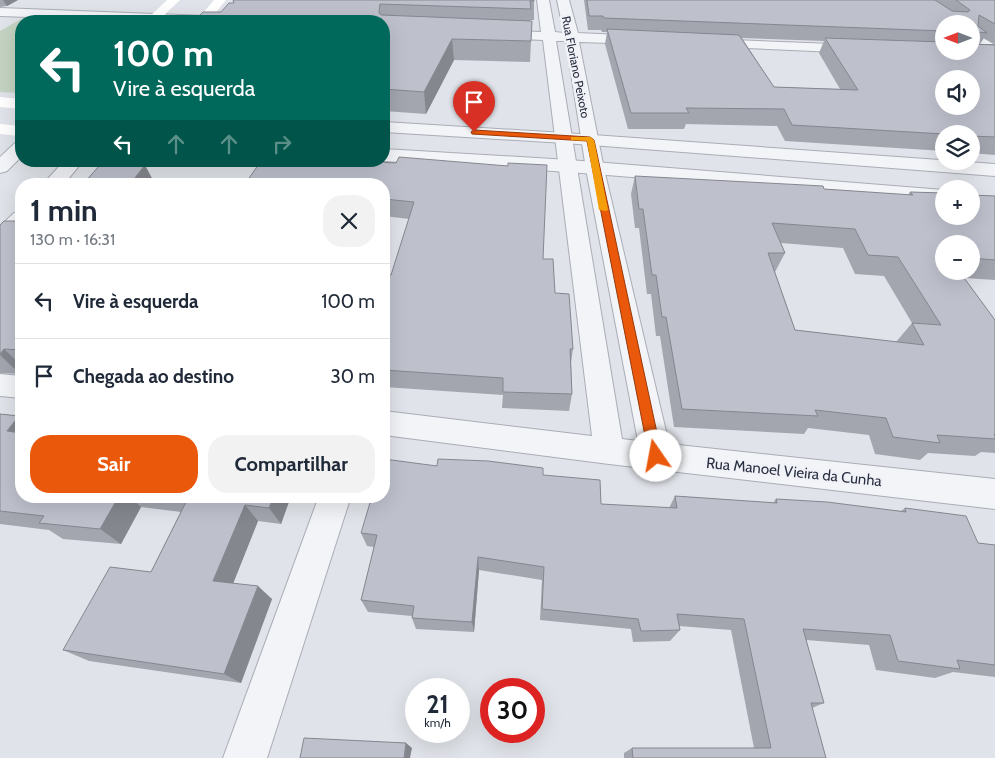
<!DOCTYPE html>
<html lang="pt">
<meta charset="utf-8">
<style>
body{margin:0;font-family:Cabin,sans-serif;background:#f2f2f3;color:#1f2937;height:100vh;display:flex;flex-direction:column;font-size:19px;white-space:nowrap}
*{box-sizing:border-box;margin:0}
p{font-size:16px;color:#747a83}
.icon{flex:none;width:28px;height:28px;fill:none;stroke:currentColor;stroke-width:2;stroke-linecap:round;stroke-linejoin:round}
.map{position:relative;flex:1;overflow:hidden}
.panel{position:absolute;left:15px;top:178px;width:375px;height:325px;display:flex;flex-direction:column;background:#fff;border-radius:20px;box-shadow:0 5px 20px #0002}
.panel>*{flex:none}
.top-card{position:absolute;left:15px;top:15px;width:375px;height:152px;border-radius:20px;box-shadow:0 5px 20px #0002;background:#00695c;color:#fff;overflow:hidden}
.needle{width:32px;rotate:270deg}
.fabs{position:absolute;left:935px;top:15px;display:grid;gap:10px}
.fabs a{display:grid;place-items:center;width:45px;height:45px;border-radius:50%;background:#fff;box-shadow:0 5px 20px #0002;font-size:25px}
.speed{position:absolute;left:405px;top:678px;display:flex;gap:10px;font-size:25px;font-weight:700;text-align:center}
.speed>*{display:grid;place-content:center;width:65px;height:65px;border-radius:50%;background:#fff;box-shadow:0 5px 20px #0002;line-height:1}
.speed small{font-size:12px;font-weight:400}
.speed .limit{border:8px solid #d22;background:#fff;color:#111}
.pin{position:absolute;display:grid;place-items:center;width:42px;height:42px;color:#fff;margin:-51px -21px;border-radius:50% 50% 50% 0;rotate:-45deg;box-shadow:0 0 5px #0007}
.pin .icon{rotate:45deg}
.me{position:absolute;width:55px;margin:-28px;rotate:348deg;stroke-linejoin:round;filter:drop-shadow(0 0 4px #0008)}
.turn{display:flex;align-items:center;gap:18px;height:105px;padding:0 15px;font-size:22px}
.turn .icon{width:65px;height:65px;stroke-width:2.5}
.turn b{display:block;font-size:35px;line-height:42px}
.lanes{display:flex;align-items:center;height:48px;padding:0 15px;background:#0003;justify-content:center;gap:25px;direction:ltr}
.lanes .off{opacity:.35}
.round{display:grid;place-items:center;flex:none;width:52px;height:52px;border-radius:20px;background:#f2f2f3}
.overview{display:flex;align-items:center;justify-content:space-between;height:85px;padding:0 15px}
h1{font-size:30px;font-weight:800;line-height:38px}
.button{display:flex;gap:10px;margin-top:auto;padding:10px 15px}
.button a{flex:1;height:58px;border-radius:20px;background:#ea580c;color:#fff;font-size:20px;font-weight:800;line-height:58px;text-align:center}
.button a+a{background:#f2f2f3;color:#1f2937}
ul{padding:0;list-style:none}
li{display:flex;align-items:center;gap:15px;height:75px;padding:0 15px;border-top:1px solid #e0e1e3}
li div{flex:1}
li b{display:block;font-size:19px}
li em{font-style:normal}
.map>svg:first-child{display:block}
</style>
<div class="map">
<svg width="995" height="758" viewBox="0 0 995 758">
<rect width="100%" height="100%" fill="#e0e3e9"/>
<path fill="#c4d3c2" d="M21 19 136 21H21V93L0 92V31Z"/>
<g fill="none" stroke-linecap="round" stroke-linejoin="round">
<g stroke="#a9adb6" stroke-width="2">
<g id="minor">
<path d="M537 0H549L555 32 564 33 557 0H569L578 33 642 36 649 40 642 44 579 42 604 169 669 444 995 479V509L609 464 384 435V411L592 436 543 40 495 38 488 34 495 30 541 32ZM556 41H566L586 169 638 441 622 439Z"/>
<path d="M0 8 233 17 239 21H141L0 16Z"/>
<path d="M707 39 859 45 866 49 859 53 702 46 700 43 702 40Z"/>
<path d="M21 142V157L7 171 0 173V157L15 143Z"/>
<path d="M64 161H83L64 184H43Z"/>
<path d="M21 211V229L8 244 0 246V226L14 213Z"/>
<path d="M0 374 21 376V398L0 396Z"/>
<path d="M319 496H351L267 758H223Z"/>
</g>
</g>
<g stroke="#a9adb6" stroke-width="2">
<g id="tertiary">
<path d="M971 31 995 45V55L971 41Z"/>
<path d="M384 122 565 133 995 164V176L565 143 384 132Z"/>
<path d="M384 149 569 160 944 190V202L569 172 384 161Z"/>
</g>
</g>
<use href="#minor" fill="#f3f4f7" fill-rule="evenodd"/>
<use href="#tertiary" fill="#f3f4f7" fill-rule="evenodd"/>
<g fill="#fff" fill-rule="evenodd">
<path d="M167 0H180L158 21H145Z"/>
<path d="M214 0H226L209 21H196Z"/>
<path d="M0 97 21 99V109L0 107Z"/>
<path d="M0 124 21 126V136L0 134Z"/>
</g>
</g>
<g fill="#a3a6af" fill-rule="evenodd">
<path d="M0 0H18L7 6 0 7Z"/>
<path d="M534 0V20H530V21H532L530 62 454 60 426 114 384 111V21L221 12 234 3Z"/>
<path d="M584 0H995V44L984 38 980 44H995V155L971 153V134H944V151L785 141 777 126 686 124 684 129H628L605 44 607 32H602L601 30H588ZM944 24H971V51H944ZM742 38 824 41 819 53 840 89 774 87Z"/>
<path d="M363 161 543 259 555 293 573 349 571 363 572 394 569 411 502 408 503 395 384 387V275H391L409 219 384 216V184Z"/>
<path d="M635 176 908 195 910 192 995 196V280L964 278 995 320V453L981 452 975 456 928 453 920 460 875 454 869 435 808 428 804 434 674 427 660 336H656L651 294H647L639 228H635L631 194ZM781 243 843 248 855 274 884 276 912 323 896 342 795 330 775 272 785 253ZM944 244H971V271H944Z"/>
<path d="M21 221V373L20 374 0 373V225Z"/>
<path d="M0 414 19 416 21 418V496H291L281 524 258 521 233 583 272 599 241 683 89 661 63 650 151 572 181 512 141 507 121 544 63 539 49 530 0 524Z"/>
<path d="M437 466 543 475 601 504 669 508 675 496 773 503 776 499 901 511 905 508 978 543 995 545V677L953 672 935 678 876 670 869 645 806 640 824 703 812 708 826 758H624V753L632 748H754L731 630 679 626 680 630 670 641 633 642 631 629 540 620 542 580 479 570 474 632 416 629 412 618V616L368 612 361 600 374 547 367 546 361 533Z"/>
</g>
<g fill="#85878f">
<path d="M3 0H18L7 6Z"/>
<path d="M452 39 454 60 426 114 424 92Z"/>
<path d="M145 165 155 184H130Z"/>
<path d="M4 349 21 365V373L20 374 0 355Z"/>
<path d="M19 416 21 418V443L7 431Z"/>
<path d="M119 496H129L141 507 121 544 100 529Z"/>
<path d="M274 496H291L281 524 269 508Z"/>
<path d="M245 505 258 521 229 594 213 581Z"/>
<path d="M478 557 479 570 474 632 472 622Z"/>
<path d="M258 586 272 599 241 683 224 674Z"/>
<path d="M406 743 412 748 410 758H404Z"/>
</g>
<g fill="#bec1cc" stroke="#85878f" fill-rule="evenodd">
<path d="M233 0H534V1H530L531 9 380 4 379 13 381 15 532 21 531 41 452 39 424 92 384 89V21H194L203 12H221L229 3H234Z"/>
<path d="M587 0H935L952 11 968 12 970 10 956 0H995V24L979 15 978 26 987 33 980 32 978 34H971V24H944V31L604 18 603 16H589Z"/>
<path d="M607 29 739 35 774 87 858 90 825 38 944 42V51H971V44L995 45V137L971 136V134H944L792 125 784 109 686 108 689 113H631ZM944 79H971V106H944Z"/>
<path d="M399 157 508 166V163L547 165 543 259H553L555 293 569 294 573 349H570L572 394 503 392V378L384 370V275H391L414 202 384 199V184H245L261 161H363L396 163Z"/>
<path d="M100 165H145L130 184H83Z"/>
<path d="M635 176 823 186 824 189 913 195 910 192 944 193V216H971V195L995 196V260L971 258V244H944V271H959L995 320V434H994L995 436V439L937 435 940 443 893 437 886 418 815 410 818 416 682 409 666 317H662L656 275H652L643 209H639ZM772 223 855 229 868 255 898 257 941 325 912 323 924 345 795 330 768 253H785Z"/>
<path d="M4 221H21V350L4 349 0 354V225Z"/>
<path d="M0 414 19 416 7 431 21 433V496H119L100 529 39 523 44 516 0 511Z"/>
<path d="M384 459 437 466 438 459 488 461 543 468V475L600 480 601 504 677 508 675 496 777 503 776 499 827 502 906 512 905 508 966 516 978 543 995 545V665L957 660 960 669 898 661 890 635 803 629 824 703H811L826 758H633L632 748H771L744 619 677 614 680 630 641 631 638 619 542 609 544 567 478 557 472 622 412 618 414 606 361 600 377 535 361 533 372 496H384Z"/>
<path d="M170 496H274L269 508 245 505 213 581 258 586 224 674 63 650 110 567 151 572 188 498Z"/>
<path d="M304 738 406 743 404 758H300Z"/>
</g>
<path fill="#ea580c" stroke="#983908" d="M474 130 590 137 594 140 662 456 660 460 656 462 651 460 649 456 587 141 472 134 471 132Z"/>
<path fill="#f59e0b" d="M571 137H590L594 140 608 210 606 211 599 210 587 141 571 140Z"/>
<g text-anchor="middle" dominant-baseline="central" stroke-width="5" stroke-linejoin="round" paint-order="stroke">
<g font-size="12" fill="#292f40" stroke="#f0f2f7">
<text transform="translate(576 67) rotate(79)">Rua Floriano Peixoto</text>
</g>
<g font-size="15" fill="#292f40" stroke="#f0f2f7">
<text transform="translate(794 472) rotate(6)">Rua Manoel Vieira da Cunha</text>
</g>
</g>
</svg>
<div class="fabs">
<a><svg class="needle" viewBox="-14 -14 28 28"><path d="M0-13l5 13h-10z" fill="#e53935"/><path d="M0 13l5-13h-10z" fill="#747a83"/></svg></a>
<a><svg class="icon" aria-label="sound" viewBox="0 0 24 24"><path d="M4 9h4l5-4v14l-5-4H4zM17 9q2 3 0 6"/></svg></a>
<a><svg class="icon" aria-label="layers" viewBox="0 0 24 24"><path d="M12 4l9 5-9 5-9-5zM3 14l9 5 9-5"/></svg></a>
<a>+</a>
<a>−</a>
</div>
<div class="speed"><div>21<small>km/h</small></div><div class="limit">30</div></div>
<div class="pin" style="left:474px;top:132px;background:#d93025"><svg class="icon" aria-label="arrive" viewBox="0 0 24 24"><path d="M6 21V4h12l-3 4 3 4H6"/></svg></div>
<svg class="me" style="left:656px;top:456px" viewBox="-20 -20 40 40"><circle r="19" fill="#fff"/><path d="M0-13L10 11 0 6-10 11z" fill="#ea580c"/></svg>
<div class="top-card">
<div class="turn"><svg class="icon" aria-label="left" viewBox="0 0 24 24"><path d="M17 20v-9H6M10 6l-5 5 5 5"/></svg><div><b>100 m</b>Vire à esquerda</div></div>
<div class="lanes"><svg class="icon" aria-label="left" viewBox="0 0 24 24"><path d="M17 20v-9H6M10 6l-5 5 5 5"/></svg><svg class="icon off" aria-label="ahead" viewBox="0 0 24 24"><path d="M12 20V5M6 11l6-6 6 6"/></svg><svg class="icon off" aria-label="ahead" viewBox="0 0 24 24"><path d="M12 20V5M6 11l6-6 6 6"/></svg><svg class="icon off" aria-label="right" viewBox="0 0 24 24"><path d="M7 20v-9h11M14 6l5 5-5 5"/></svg></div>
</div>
<section class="panel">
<div class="overview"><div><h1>1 min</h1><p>130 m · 16:31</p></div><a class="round"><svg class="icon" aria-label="close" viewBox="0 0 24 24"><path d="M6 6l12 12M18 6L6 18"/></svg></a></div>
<ul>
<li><svg class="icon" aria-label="left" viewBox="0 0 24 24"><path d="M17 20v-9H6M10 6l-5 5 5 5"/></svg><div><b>Vire à esquerda</b></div><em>100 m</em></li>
<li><svg class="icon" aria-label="arrive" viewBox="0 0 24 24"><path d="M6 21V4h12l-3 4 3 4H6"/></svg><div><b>Chegada ao destino</b></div><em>30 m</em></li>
</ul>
<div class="button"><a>Sair</a><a>Compartilhar</a></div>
</section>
</div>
